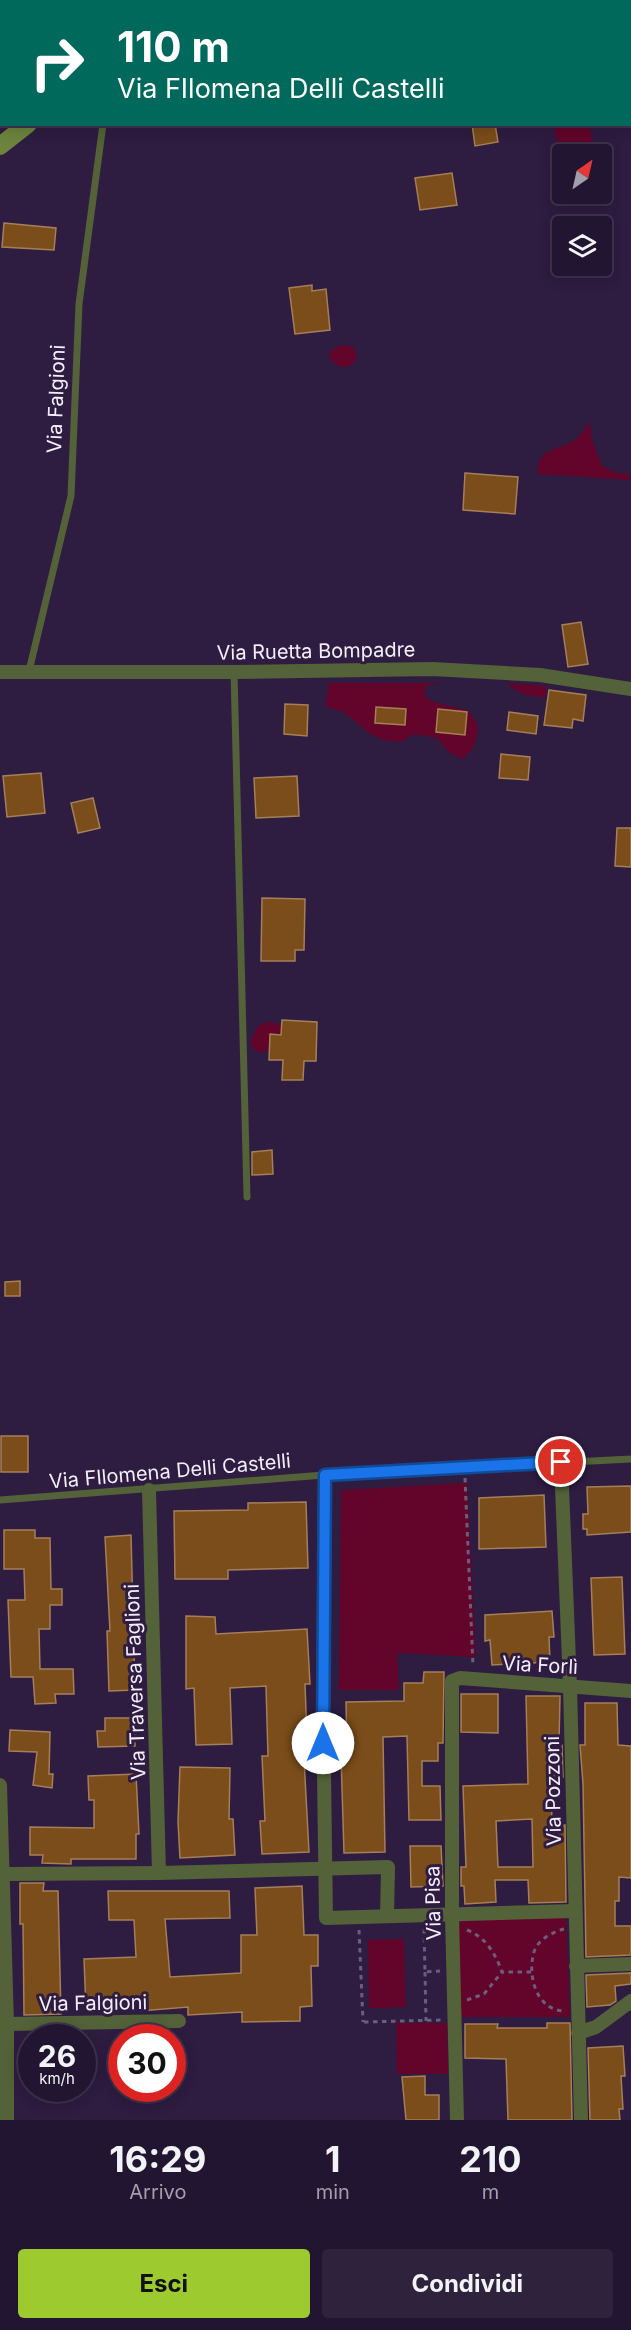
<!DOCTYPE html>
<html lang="it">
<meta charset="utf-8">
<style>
body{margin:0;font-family:Inter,sans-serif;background:#2e223d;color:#f1f3f6;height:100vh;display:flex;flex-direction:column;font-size:22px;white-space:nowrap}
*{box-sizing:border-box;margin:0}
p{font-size:20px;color:#a29fab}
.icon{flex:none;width:33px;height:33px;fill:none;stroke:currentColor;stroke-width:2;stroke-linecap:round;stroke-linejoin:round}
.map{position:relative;height:2120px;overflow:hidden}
.side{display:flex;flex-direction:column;background:#221531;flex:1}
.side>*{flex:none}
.guide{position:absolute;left:0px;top:0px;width:632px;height:126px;box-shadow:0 3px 15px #0003,0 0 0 2px #3f344d;background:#00695c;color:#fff;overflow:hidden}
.needle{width:39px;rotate:34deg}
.tools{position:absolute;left:552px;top:144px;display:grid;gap:12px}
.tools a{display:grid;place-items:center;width:60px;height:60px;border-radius:6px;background:#221531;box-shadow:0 3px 15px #0003,0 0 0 2px #3f344d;font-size:30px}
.speed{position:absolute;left:18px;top:2024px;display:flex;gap:12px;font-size:30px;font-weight:700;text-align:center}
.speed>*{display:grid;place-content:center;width:78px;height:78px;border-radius:50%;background:#221531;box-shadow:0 3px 15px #0003,0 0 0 2px #3f344d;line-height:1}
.speed small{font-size:15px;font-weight:400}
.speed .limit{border:9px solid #d22;background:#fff;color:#111}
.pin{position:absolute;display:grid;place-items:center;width:51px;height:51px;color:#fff;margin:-26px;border:3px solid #fff;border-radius:50%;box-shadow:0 2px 6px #0007}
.me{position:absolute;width:66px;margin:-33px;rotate:0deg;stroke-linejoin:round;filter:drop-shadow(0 0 4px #0008)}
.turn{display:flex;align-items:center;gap:21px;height:126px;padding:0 18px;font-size:27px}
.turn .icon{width:78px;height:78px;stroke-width:2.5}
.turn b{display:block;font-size:42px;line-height:51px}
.eta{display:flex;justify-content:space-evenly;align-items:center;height:102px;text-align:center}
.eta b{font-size:36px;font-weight:700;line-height:42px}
.cta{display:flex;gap:12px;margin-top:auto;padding:12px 18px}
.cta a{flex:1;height:69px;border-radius:6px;background:#9dca2f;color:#111;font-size:24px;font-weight:700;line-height:69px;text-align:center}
.cta a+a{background:#2e223d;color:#f1f3f6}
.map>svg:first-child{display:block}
</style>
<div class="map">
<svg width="631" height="2120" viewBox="0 0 631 2120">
<rect width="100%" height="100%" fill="#2e1c41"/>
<g fill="#63042b">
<path d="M554 125H589L596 154H562V175Z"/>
<path d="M342 345 354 347 357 358C350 371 334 370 329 355L332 350Z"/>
<path d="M590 422 592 440 602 466 617 473 629 474 631 480 537 474C539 446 555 452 573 441 580 437 585 429 590 422Z"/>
<path d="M329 683H444L427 685 424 696C436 706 455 705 470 712 472 716 476 721 477 725 480 737 472 754 461 759L449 752 438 739 424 735H411L402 742 383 740 370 734 344 712 325 706Z"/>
<path d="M507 683 546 686V697C530 697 519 694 507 683Z"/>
<path d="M266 1022C276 1023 281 1023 286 1032L273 1048 260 1053 252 1048 251 1040 258 1026Z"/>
<path d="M467 1483 476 1657 397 1653 399 1690H339L341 1490Z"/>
<path d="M566 1916 570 2017H457L454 1920Z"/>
<path d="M404 1939 406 2007 369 2008 368 1940Z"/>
<path d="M396 2023H447L448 2074H397Z"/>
</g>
<g fill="#7a4d1a" stroke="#a57f59" stroke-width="1.5" fill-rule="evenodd">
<path d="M472 124H495L498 142 475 146Z"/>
<path d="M452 173 457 205 420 210 415 178Z"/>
<path d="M4 223 56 228 54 250 2 247Z"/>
<path d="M312 285V291L326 289 330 330 295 334 289 288Z"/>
<path d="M465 473 518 477 515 514 463 510Z"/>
<path d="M581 622 588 664 568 667 562 625Z"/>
<path d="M549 690 586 695 583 721 573 719 572 728 544 725Z"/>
<path d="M285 704 308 705 307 736 284 734Z"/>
<path d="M376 707 406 709 405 725 375 723Z"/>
<path d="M438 709 467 712 465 735 436 732Z"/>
<path d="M509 712 538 716 536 734 507 730Z"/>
<path d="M501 754 530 757 528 780 499 778Z"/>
<path d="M41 773 45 813 7 817 3 776Z"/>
<path d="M297 776 299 816 256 818 254 778Z"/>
<path d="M93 798 100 828 78 833 71 803Z"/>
<path d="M617 828H631V867L615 866Z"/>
<path d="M262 898 305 899 304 950H295V961H261Z"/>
<path d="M282 1020 317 1022 316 1061H304L303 1080H282L283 1060H269L270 1034 281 1035Z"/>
<path d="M272 1150 273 1174 252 1175V1152Z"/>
<path d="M20 1281V1296H5V1282Z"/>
<rect x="1" y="1436" width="27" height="36"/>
<path d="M631 1486V1532L587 1535V1529H583V1514H588L587 1487Z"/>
<path d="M544 1495 546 1547 479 1549V1498Z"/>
<path d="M306 1502 308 1568 228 1570V1579H175L174 1511 248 1510V1503Z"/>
<path d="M4 1530H35V1538H50L51 1589H62V1605H50V1629H39L40 1669H73L74 1694H55L56 1703 35 1704 33 1677H11L8 1600H25L24 1569H4Z"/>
<path d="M131 1535 135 1690 109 1691 107 1631H110L105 1537Z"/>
<path d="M622 1577 625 1654 594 1655 591 1578Z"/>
<path d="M552 1611 554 1637H549L550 1662 492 1665 490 1640 485 1641V1615Z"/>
<path d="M186 1616 215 1617 216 1634 307 1629 310 1684H305L307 1739 303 1740 309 1852 262 1854 260 1821H265L262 1756H268L266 1686 230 1688 232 1744 196 1745 194 1688 186 1689Z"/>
<path d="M424 1672H444L443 1743H438V1761H422V1786H440L441 1820H409L407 1736 383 1737 385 1852 344 1853 341 1756H347L346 1702 404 1701V1683H423Z"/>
<path d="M461 1694H498V1733L461 1732Z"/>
<path d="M526 1696H560L559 1743 562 1745 563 1777H551L552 1825H565L566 1902 529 1903 528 1880H495L496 1902 465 1904 464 1886H461V1867H466L463 1786 528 1784ZM532 1819 533 1867H498L496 1821Z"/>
<path d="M585 1703H617L618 1745 631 1746V1878L619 1877V1901H615V1926H631V1955L586 1957 583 1784 580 1745H585Z"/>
<path d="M105 1718H141V1732H135V1746L98 1747 97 1731H105Z"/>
<path d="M10 1730 50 1732 49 1774H53L52 1788 33 1785 37 1752 9 1751Z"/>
<path d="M180 1767 230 1768 229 1819H233L235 1855 180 1858 178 1822Z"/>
<path d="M136 1774 139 1834H136V1859H71V1864L42 1863 43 1855H30V1827L94 1828V1800H89L88 1776Z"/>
<path d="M410 1846H441L443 1886 411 1887Z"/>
<path d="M20 1883H44L43 1891H58L61 2014 24 2015 23 1924H20Z"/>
<path d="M302 1886 304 1935H318V1966H311L312 2006 300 2007V2021L242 2022V2012L188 2015V2007L140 2011V2007L86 2009 84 1959 136 1957 134 1920H109L108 1891H229L230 1918 165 1919 170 1977 241 1973V1935H257L255 1888Z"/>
<path d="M631 1973V1984L615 1986 616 2001 610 2005 587 2007 586 1975Z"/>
<path d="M547 2023H570L572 2120H508L506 2059 465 2058V2024H498L497 2028H547Z"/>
<path d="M623 2046 625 2076H621L623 2109H619L620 2120H590L588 2048Z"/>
<path d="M425 2076V2095H439V2120H406L402 2077Z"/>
</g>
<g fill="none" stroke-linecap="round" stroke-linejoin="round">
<g stroke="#6b5d7b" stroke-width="3" stroke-dasharray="4.5 4.5" stroke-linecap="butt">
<path d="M465 1478 473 1666"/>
<path d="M424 1929 425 1972 440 1971"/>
<path d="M564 1929C553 1932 538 1939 534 1952 527 1975 536 2010 564 2011"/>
<path d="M359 1930 363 2022"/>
<path d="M467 1930C486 1937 496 1955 502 1972H533"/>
<path d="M425 1972 426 2021"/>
<path d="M467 2000 484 1994 502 1972"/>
<path d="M364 2022 441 2020"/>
</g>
<g stroke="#536238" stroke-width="7">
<path d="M29 671 71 496 79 304 103 124"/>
<path d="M234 672 247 1197"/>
<path d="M0 1500 337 1474 631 1459"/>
</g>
<g stroke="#536238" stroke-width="14">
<path d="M112 0V2"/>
<path d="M0 14H2"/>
<path d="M0 672H234L432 669 540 675 631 689"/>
<path d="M561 1462 570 1686 581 2120"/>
<path d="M325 1475 323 1701 326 1918 574 1911"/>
<path d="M149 1490 159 1873"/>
<path d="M0 1785 7 2024V2120"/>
<path d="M4 1874 159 1873 388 1867 387 1916"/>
<path d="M576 1966 631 1964"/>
<path d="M7 2024 179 2021"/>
<path d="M578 2033 596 2027 631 2001"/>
<path d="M457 2120 452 1915V1681L460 1678 631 1691"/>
</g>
<g stroke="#6c843e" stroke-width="18">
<path d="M215 2 218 0"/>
<path d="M0 146 28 124"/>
</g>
</g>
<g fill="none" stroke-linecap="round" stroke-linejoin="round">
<g stroke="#114b97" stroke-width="15">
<path id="route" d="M323 1743 325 1475 561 1462"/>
</g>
<use href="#route" stroke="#1a73e8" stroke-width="10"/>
</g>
<g text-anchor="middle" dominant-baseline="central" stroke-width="6" stroke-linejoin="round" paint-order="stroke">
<g font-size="20" fill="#f3edfc" stroke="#2e1c41">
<text transform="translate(56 399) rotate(-88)">Via Falgioni</text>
<text transform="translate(316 651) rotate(-1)">Via Ruetta Bompadre</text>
<text transform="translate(170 1471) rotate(-5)">Via FIlomena Delli Castelli</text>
<text transform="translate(540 1665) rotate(3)">Via Forlì</text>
<text transform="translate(135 1682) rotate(-92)">Via Traversa Faglioni</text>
<text transform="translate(553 1791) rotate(-91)">Via Pozzoni</text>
<text transform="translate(433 1903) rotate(-91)">Via Pisa</text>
<text transform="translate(93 2003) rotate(-1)">Via Falgioni</text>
</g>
</g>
</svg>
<div class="tools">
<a><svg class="needle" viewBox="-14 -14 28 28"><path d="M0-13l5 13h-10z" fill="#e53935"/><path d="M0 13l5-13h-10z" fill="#a29fab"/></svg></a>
<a><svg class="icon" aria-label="layers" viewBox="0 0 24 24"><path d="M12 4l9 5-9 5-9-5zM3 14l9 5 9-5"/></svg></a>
</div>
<div class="speed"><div>26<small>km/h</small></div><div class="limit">30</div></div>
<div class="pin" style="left:561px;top:1462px;background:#d93025"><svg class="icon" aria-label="arrive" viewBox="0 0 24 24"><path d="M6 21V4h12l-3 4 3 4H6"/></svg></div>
<svg class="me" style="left:323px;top:1743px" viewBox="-20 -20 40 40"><circle r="19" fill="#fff"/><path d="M0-13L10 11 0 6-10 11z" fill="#1a73e8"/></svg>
<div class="guide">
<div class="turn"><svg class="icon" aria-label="right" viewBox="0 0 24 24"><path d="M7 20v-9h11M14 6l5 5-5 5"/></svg><div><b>110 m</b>Via FIlomena Delli Castelli</div></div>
</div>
</div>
<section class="side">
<div class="eta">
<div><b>16:29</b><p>Arrivo</p></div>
<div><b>1</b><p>min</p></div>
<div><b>210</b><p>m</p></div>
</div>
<div class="cta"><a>Esci</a><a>Condividi</a></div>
</section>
